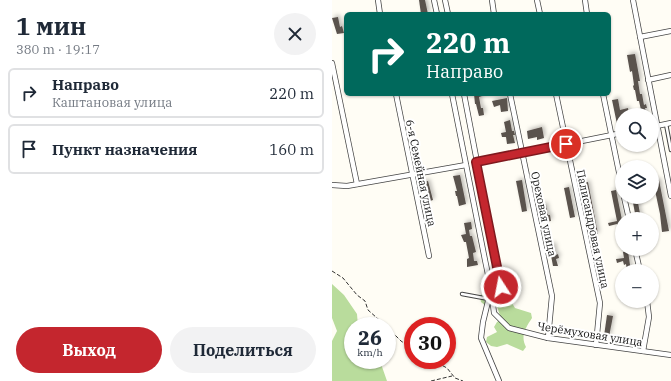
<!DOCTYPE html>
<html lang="ru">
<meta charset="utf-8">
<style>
body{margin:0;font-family:"IBM Plex Serif",serif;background:#f2f2f3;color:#1f2937;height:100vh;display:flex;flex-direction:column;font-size:15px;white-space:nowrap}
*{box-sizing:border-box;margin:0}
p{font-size:13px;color:#747a83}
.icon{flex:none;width:22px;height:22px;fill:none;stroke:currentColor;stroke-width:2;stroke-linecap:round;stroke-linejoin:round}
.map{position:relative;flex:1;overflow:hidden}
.drawer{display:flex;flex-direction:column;background:#fff;width:332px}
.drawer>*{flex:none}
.guide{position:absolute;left:12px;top:12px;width:267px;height:84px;border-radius:6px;box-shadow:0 1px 3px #0004;background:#00695c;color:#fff;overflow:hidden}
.fabs{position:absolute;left:283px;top:108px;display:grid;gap:8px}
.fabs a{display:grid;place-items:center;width:44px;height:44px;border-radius:50%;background:#fff;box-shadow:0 1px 3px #0004;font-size:20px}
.speed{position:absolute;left:12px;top:317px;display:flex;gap:8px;font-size:20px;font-weight:700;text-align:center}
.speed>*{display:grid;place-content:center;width:52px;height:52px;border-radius:50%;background:#fff;box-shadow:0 1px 3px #0004;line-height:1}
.speed small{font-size:10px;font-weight:400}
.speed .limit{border:6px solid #d22;background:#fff;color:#111}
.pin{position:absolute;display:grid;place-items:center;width:34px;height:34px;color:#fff;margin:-17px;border:2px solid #fff;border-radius:50%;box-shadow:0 1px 4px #0007}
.me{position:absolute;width:44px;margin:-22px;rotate:349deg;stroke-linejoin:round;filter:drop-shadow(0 0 3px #0008)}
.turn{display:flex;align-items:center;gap:14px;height:84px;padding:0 16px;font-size:18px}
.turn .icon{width:52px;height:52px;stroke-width:2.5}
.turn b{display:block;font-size:28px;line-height:34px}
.round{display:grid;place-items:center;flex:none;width:42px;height:42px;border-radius:21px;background:#f2f2f3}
.head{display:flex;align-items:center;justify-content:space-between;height:68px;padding:0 16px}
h1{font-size:24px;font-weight:700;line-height:30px}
.button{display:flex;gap:8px;margin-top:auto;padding:8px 16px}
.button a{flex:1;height:46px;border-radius:24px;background:#c4262e;color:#fff;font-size:16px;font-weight:700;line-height:46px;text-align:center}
.button a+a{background:#f2f2f3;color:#1f2937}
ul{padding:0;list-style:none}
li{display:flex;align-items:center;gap:12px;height:50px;margin:0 8px 6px;padding:0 8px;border:2px solid #e0e1e3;border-radius:6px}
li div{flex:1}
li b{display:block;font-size:15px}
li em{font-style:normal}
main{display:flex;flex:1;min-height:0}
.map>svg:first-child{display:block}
</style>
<main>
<section class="drawer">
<div class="head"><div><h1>1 мин</h1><p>380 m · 19:17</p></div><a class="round"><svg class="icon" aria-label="close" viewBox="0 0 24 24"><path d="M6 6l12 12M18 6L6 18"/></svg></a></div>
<ul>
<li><svg class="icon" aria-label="right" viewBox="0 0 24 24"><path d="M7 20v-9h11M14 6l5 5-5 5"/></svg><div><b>Направо</b><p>Каштановая улица</p></div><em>220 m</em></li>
<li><svg class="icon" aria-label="arrive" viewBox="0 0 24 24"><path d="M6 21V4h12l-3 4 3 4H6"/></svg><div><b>Пункт назначения</b></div><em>160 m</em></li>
</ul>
<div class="button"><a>Выход</a><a>Поделиться</a></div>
</section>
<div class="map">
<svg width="339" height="381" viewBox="0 0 339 381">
<defs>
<filter id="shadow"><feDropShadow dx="2" dy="-2" stdDeviation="2" flood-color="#0004"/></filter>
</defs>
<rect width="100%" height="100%" fill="#fffdf5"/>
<g fill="#b9dc9c">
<path d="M0 284 12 295 25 314 26 326H21V360L48 361 55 381H0V341L5 331 0 318Z"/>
<path d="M162 286 169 294 170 300 180 303 183 308 199 313 200 318C194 327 188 336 194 347L191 351 175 344 165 347 159 346 154 342 155 337 165 332 162 327 165 322 169 319 164 303 154 306 149 302 148 297 154 288Z"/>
</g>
<g fill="#5a524d" filter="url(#shadow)">
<path d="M87 0H93L96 14H89Z"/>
<path d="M6 17 8 27 10 26 12 33 5 34 0 18Z"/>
<path d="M303 54 308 81H306L308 94H310L312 105 314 104 315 108H313L315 115H308L307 111 309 110 307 101H305L303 90H302L301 86 302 85 300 71 298 72 295 55Z"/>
<path d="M142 94H153V95L147 97 149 108H151L152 115 147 116 144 104H143Z"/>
<path d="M175 98 176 111 169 112 168 105 162 107 160 101Z"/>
<path d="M286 99 288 110 296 108 297 114 290 115V123L285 124 280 100Z"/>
<path d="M178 120 180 131H182L183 135H181L183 143 175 144 174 137H170L169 133 174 132 172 122Z"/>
<path d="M210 127 212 138 205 140V137L196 139 195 131Z"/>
<path d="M128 175 134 204 127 206 125 196H124L123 191H125L121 176Z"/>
<path d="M190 180 195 211 190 212 184 181Z"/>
<path d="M327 180 337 231 330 232 328 214 321 181Z"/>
<path d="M96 181 101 200 95 202 92 188 91 189 90 182Z"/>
<path d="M256 182 266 234 261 235 251 183Z"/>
<path d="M237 187 243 217 238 218 232 188Z"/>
<path d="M284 190 290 220V228L286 229 285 224 277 226 276 223 285 221 279 191Z"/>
<path d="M300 197H305L309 219H304Z"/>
<path d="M214 204 216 215H218L219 221 212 222 208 205Z"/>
<path d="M139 222 140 229 137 230 138 236H140L144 252 141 253 142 261H145L146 265 135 267V259L137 258 134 242H132L129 235 134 234 132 223Z"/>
<path d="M222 244 224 255 226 254 227 258 224 259 226 266H221L217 245Z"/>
<path d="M296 251 298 265 300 271H295L294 264 292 265 291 261 285 263 284 259 292 258 291 252Z"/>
<path d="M275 315 281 316 277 337 272 336Z"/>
</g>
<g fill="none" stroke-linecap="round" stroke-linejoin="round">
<g stroke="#444" stroke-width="4.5">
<g id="lane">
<path d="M334 124 339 150"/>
<path d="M130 294 157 299"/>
</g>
</g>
<g stroke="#444" stroke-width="6">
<g id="street">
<path d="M46 0 48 14"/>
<path d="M102 0 105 14"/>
<path d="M113 0 116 14"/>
<path d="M160 0 162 14"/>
<path d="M205 0 208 14"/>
<path d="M253 0 255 14"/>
<path d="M301 0 339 196"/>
<path d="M308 37 339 31"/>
<path d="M0 63 25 184"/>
<path d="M316 80 339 75"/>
<path d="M64 94 97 256"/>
<path d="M120 94 153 260 159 289 151 322 149 338 167 381"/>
<path d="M132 94 169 287 168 295 161 305 162 313 177 328 216 338 339 355"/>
<path d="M178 94 220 296 216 338"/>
<path d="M224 94 268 303 264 345"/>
<path d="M271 94 290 187"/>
<path d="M320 127 339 123"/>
<path d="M145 162 290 133"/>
<path d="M0 185 15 186 134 165"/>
<path d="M292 197 297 219"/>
<path d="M303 249 308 271"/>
<path d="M311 351 317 317 315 301"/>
</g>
</g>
<g stroke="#333" stroke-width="1" stroke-dasharray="4 2" stroke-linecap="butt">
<path d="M0 271 11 278 25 295 33 301 36 310 54 326"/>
<path d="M55 327 69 341 81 349"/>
<path d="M100 360 115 368 123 378 131 381"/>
<path d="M99 381 120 376"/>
</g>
<use href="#lane" stroke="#fff" stroke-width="2.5"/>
<use href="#street" stroke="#fff" stroke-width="4.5"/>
</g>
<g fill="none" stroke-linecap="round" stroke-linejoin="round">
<g stroke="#7f191e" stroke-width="10">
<path id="route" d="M169 287 144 162 234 144"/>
</g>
<use href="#route" stroke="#c4262e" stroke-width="7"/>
</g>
<g text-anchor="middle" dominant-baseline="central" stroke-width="4" stroke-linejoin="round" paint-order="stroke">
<g font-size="11" fill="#111" stroke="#fff">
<text transform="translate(89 173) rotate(78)">6-я Семейная улица</text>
<text transform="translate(212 214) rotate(78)">Ореховая улица</text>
<text transform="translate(261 229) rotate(78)">Палисандровая улица</text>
<text transform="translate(258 334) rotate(9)">Черёмуховая улица</text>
</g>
</g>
</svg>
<div class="fabs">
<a><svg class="icon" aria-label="search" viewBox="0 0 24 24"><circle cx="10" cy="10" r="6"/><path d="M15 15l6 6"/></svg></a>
<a><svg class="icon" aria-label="layers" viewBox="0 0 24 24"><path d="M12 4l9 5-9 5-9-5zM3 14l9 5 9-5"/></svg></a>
<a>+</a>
<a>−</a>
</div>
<div class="speed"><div>26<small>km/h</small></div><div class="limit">30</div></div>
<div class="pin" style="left:234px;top:144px;background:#d93025"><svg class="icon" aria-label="arrive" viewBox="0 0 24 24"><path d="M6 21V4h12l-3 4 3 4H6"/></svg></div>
<svg class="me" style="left:169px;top:287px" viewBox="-20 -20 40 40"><circle r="17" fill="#c4262e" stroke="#fff" stroke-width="3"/><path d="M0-11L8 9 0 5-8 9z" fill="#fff"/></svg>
<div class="guide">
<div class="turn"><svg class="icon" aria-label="right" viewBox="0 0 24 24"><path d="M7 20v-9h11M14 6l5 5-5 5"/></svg><div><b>220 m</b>Направо</div></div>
</div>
</div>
</main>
